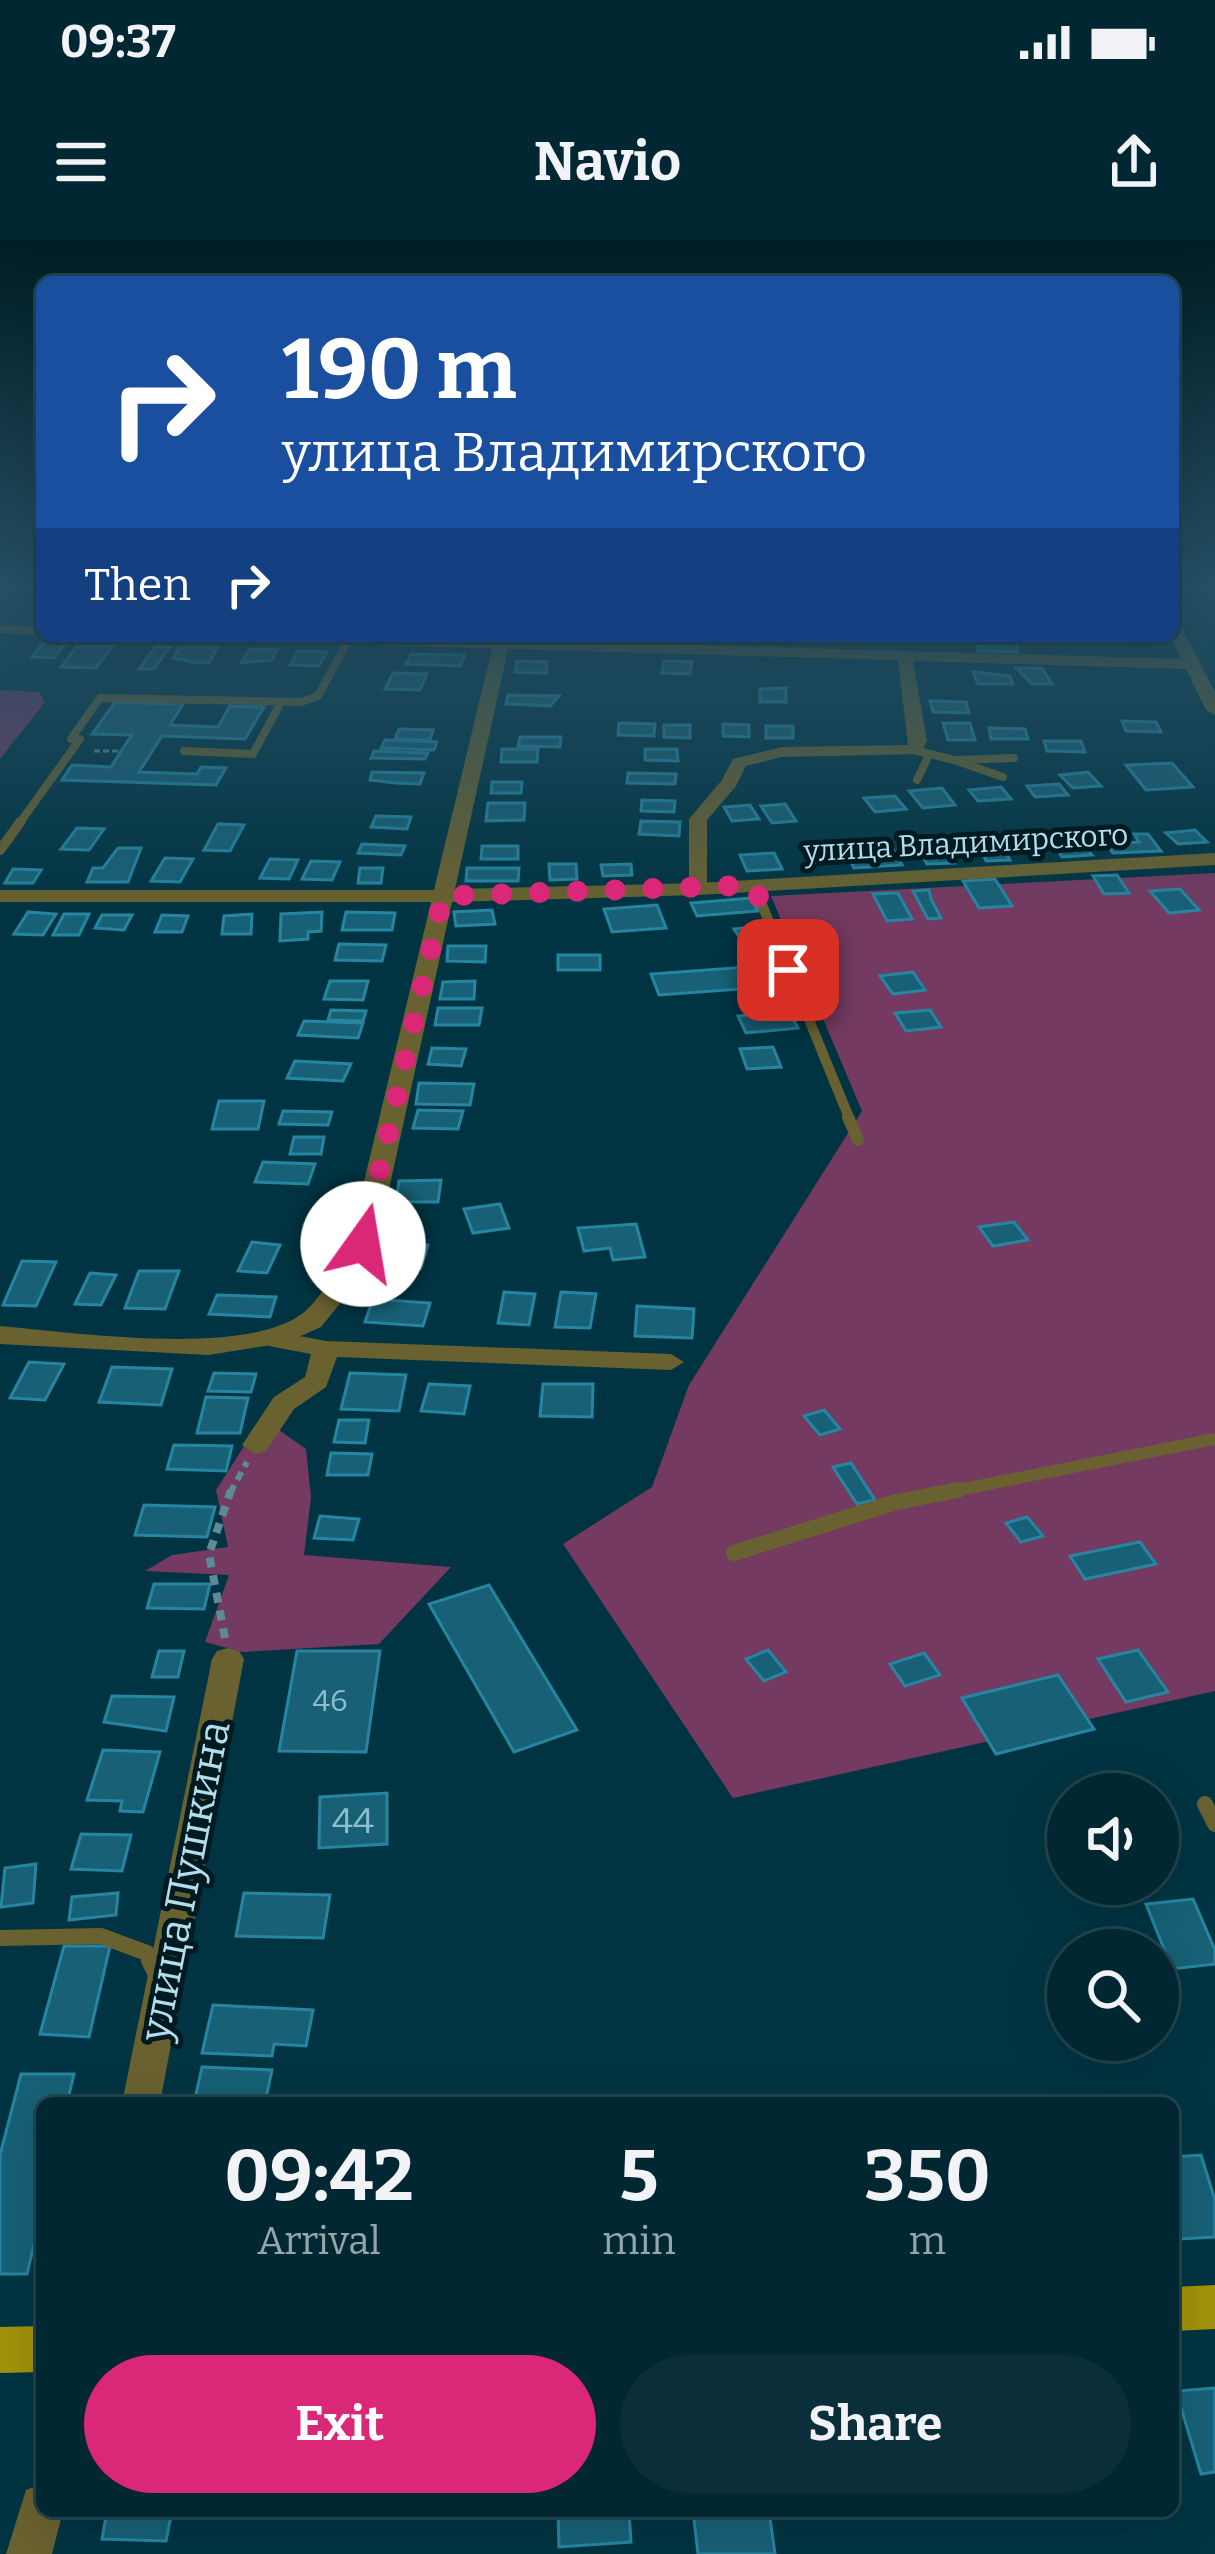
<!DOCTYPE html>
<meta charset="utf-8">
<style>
body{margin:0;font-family:Bitter,serif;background:#0a2f3a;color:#f1f3f6;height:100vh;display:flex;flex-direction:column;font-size:45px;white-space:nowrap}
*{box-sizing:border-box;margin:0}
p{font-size:39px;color:#95a5ac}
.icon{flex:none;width:66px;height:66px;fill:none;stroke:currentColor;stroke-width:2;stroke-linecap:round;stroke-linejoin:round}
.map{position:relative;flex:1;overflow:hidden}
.drawer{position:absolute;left:36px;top:1857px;width:1143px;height:420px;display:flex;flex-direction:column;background:#002732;border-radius:18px;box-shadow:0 12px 48px #0002,0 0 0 3px #22444d}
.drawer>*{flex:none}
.top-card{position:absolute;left:36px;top:36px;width:1143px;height:366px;border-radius:18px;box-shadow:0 12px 48px #0002,0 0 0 3px #22444d;background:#1a4fa0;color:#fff;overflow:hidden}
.tools{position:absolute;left:1047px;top:1533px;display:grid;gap:24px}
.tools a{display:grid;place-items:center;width:132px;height:132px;border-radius:50%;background:#002732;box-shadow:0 12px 48px #0002,0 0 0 3px #22444d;font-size:60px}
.pin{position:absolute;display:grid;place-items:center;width:102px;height:102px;color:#fff;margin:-51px;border-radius:24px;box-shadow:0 6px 18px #0006}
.me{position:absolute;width:132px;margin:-66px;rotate:13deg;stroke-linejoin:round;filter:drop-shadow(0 0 9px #0008)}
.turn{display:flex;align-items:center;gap:42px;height:252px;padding:0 48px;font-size:54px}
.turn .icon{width:156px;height:156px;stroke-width:2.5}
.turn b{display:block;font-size:84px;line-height:102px}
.then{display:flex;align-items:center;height:114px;padding:0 48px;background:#0003;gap:24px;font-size:45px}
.eta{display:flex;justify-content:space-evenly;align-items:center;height:204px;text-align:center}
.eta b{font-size:72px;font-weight:700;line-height:84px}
.cta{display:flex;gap:24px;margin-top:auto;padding:24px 48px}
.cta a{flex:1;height:138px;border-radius:72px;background:#db2777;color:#fff;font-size:48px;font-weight:700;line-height:138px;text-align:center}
.cta a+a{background:#0a2f3a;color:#f1f3f6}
.status{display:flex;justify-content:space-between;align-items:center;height:84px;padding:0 60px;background:#002732;direction:ltr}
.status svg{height:33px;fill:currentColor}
header{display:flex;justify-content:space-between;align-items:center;height:156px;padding:0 48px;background:#002732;font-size:54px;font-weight:700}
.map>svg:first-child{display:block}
</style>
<div class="status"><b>09:37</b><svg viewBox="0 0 49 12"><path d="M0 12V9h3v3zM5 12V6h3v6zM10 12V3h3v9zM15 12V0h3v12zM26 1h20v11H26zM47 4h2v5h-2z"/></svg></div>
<header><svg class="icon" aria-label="menu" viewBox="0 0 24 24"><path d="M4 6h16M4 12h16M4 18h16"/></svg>Navio<svg class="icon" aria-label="share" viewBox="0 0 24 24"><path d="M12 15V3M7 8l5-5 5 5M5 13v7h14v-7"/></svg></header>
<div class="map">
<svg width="1215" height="2314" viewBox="0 0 1215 2314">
<rect width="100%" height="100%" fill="#003442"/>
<g fill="#743a61">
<path d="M0 450 39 452 45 462 0 519Z"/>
<path d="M1215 633V1451L733 1558 563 1304 652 1247 689 1145 862 871 771 656Z"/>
<path d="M262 1178 306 1209 311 1258 304 1315 451 1327 379 1404 242 1412 205 1402 229 1335 145 1331 172 1315 228 1307 216 1250Z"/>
</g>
<g fill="#176075" stroke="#2685a0" stroke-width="3">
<path d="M977 401 1016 402 1018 412 978 411Z"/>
<path d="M44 402 66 403 54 418 32 417Z"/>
<path d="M78 405 113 406 96 428 61 427Z"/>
<path d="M155 407H170L154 429H139Z"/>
<path d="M179 408H217L209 423 192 422 173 418Z"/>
<path d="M250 409 278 410 271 420 241 423Z"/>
<path d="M298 411 327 412 319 426 290 425Z"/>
<path d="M411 414 465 415 460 426 406 424Z"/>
<path d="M517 421 547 422 546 433 515 432Z"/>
<path d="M664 421 692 422 690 434 662 433Z"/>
<path d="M1016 428H1042L1052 444H1032Z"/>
<path d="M973 432 1010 436 1013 444H978Z"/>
<path d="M393 433 427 434 420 450 385 449Z"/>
<path d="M786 448V462H760V449Z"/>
<path d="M508 455 559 456 550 466 506 464Z"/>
<path d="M930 461 966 462 969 473 933 472Z"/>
<path d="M115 462 183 464 170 485 218 487 230 466 264 467 245 499 162 496 139 532 197 534 201 527 226 528 216 545 62 540 72 525 111 527 121 511 132 495 92 494Z"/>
<path d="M1122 481 1156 482 1161 492 1126 491Z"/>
<path d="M619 483 655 484 654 496 618 495Z"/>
<path d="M943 483H970L975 500H948Z"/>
<path d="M723 484 749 485V497L723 496Z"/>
<path d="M664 485H690V498L664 497Z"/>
<rect x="766" y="486" width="27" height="12"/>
<path d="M989 488 1025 489 1028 499H991Z"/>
<path d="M399 489 433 490 430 500 395 499Z"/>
<path d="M520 497H561L560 507 518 506Z"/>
<path d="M385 500 437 502 434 510 381 508Z"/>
<path d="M1044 501H1081L1085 512 1047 511Z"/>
<path d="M502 509H538L537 522H501Z"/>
<path d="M645 509H677L678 521 645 520Z"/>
<path d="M374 511 428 513 425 519 371 518Z"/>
<path d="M1172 523 1193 547 1146 550 1126 525Z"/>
<path d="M372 532 424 533 420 544 396 543 370 540Z"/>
<path d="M1088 532 1101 546 1073 548 1060 535Z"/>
<path d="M628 533 676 534 675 544 627 543Z"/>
<path d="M492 542H522L521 553H491Z"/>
<path d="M1059 544 1068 555 1035 557 1027 546Z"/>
<path d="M1001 547 1011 559 978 561 969 550Z"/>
<path d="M942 548 955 565 923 568 909 551Z"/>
<path d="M895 556 906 569 875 572 864 558Z"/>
<path d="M642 560 675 561 674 572 641 571Z"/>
<path d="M488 563H525L524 580 486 581Z"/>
<path d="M785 564 796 581 772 583 761 566Z"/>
<path d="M750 565 759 579 732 581 724 567Z"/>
<path d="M376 576 411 577 407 589 371 587Z"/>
<path d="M641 581 680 582 679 596 639 594Z"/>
<path d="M218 584 244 585 230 611 204 610Z"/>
<path d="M77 588 104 589 89 610 61 609Z"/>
<path d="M1195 590 1207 602 1178 604 1166 593Z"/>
<path d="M1134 594H1148L1161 611 1113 613 1106 604 1139 602Z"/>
<path d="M941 601 954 623 927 624 915 603Z"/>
<path d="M889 602 902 625 854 628 849 618H861L854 604Z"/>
<path d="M1082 602 1092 615 1062 617 1053 604Z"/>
<path d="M362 604 405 606 401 615 358 613Z"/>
<path d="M1002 605 1010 620 986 621 979 606Z"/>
<path d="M482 606H518V619H481Z"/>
<path d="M118 608H141L128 642H87L93 628H103Z"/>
<path d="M774 613 782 629 747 631 740 615Z"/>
<path d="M165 618 193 619 180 642 151 641Z"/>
<path d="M270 619 298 620 289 639 260 638Z"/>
<path d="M311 621 340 622 332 640 302 639Z"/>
<path d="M549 624H576L577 639 550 640Z"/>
<path d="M631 624 632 635 603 636 601 625Z"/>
<path d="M360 628H383L381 643H358Z"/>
<path d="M467 628H519L518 641H466Z"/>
<path d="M13 629 41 630 33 643H5Z"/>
<path d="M1117 635 1129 653 1104 654 1093 636Z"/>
<path d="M995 639 1012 666 979 668 963 641Z"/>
<path d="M1180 649 1199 670 1169 673 1150 651Z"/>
<path d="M929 650 931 659 941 678 928 679 913 651Z"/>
<path d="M898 653 912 679 887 681 873 654Z"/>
<path d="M751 658 758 671 697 676 691 663Z"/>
<path d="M657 665 666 688 612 692 604 669Z"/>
<path d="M492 670 495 684 456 686 454 672Z"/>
<path d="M28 672 56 674 43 695 14 694Z"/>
<path d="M322 672 321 691 308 692V699L280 701 281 674Z"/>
<path d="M346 672 395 673 392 690H342Z"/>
<path d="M64 674H89L79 695H53Z"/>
<path d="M252 674 251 694H222L224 676Z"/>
<path d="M102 675H132L124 690 95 688Z"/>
<path d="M162 675 188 676 182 692H155Z"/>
<path d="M762 686 770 698 742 701 734 689Z"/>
<path d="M339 704 386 705 382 721 335 720Z"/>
<path d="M448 706H486L485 722 447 721Z"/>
<rect x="558" y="715" width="42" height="15"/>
<path d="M760 726 769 747 659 755 651 734Z"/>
<path d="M913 732 925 750 893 754 880 736Z"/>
<path d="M330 741H368L363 760 324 759Z"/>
<path d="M475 741 474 759H440L443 742Z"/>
<path d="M438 768H482L479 785H435Z"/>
<path d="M331 770 366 771 363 781 328 780Z"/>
<path d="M930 770 941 787 906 791 895 773Z"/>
<path d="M789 771 798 788 746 793 738 776Z"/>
<path d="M304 781 363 783 358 798 298 795Z"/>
<path d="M773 807 781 827 747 829 740 809Z"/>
<path d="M432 808 466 809 461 826 428 824Z"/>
<path d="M295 821 351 824 343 841 287 838Z"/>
<path d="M419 843 474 844 470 865 416 864Z"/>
<path d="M219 861H264L258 889H212Z"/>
<path d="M418 870 463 871 458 889 413 888Z"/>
<path d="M283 871 332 872 328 885 279 884Z"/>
<path d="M294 897H324L321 914H290Z"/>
<path d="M263 922 315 924 308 944 255 942Z"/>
<path d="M441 940 438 962H396L399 941Z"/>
<path d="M500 964 509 988 473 993 464 969Z"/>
<path d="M1014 982 1028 1000 993 1006 979 987Z"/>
<path d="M636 984 645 1017 613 1020 610 1008 584 1011 578 988Z"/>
<path d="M252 1002 280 1005 267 1033 238 1031Z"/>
<path d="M392 1003 428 1005 421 1028 383 1026Z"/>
<path d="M22 1021 56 1022 36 1066 3 1065Z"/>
<path d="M139 1031H179L165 1069 125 1068Z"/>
<path d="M90 1033 116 1035 101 1065 75 1064Z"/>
<path d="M504 1052 535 1054 529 1085 498 1083Z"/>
<path d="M561 1052 596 1054 590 1088 555 1087Z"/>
<path d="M217 1055 276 1057 270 1077 209 1074Z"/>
<path d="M373 1059 430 1063 423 1086 365 1082Z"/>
<path d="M637 1066 694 1069 692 1098 635 1096Z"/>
<path d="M29 1122 64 1124 45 1160 10 1158Z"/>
<path d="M112 1127 172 1129 161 1165 99 1162Z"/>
<path d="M214 1133 256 1134 251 1152 208 1151Z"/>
<path d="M350 1133 406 1135 399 1171 341 1169Z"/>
<path d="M429 1144 470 1146 464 1174 421 1171Z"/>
<path d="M543 1144H593L592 1177 540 1176Z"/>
<path d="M206 1157 248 1158 240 1193H197Z"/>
<path d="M824 1170 840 1189 820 1195 804 1176Z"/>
<path d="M339 1180H369L365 1203 334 1202Z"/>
<path d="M174 1205 232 1206 226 1231 167 1229Z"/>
<path d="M331 1213 372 1214 368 1235H327Z"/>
<path d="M851 1223 875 1260 857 1264 833 1227Z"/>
<path d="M144 1265 215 1267 207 1297 135 1295Z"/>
<path d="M320 1276 359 1279 353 1300 314 1298Z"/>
<path d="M1027 1277 1043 1296 1021 1302 1006 1283Z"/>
<path d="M1140 1302 1156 1324 1085 1339 1070 1316Z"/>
<path d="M154 1344H210L204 1369 147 1368Z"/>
<path d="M489 1345 577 1490 514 1512 429 1364Z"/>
<path d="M768 1410 786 1432 764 1441 746 1419Z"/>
<path d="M1138 1410 1168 1452 1126 1462 1098 1419Z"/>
<path d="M159 1411H184L178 1437H152Z"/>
<path d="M297 1411H380L366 1512 279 1511Z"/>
<path d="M924 1413 940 1435 905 1446 890 1424Z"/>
<path d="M1058 1435 1094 1489 996 1514 962 1458Z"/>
<path d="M112 1456 174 1457 166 1491 104 1482Z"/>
<path d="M103 1510 160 1512 143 1572 120 1571 122 1561 87 1560Z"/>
<path d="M387 1553V1604L319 1608 320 1557Z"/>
<path d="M81 1594 131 1595 122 1631 71 1629Z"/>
<path d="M36 1624 33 1663 1 1667 5 1628Z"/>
<path d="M118 1653 116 1675 69 1680 72 1657Z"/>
<path d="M244 1653 330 1655 323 1698 236 1696Z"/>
<path d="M1193 1659 1215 1710V1724L1172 1729 1146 1664Z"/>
<path d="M64 1706H110L89 1797 40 1794Z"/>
<path d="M213 1765 313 1770 306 1806 274 1804 272 1816 202 1813Z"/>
<path d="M202 1827 272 1830 265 1863H194Z"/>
<path d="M21 1834H74L67 1863H42V1970L27 2034H0V1915Z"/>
<path d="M1201 1915 1215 1960V1997L1181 1999 1173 1972V1917Z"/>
<path d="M1215 2148V2232L1201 2234 1176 2151Z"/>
<path d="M107 2271H172L166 2301 102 2299Z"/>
<path d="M558 2271H629L631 2302 559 2307Z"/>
<path d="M693 2271H769L775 2314H698Z"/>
</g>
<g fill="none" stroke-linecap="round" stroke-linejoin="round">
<path stroke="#5c8a98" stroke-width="3" stroke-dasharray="6 3" stroke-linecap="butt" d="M94 511H121"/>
<path stroke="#5c8a98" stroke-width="6" stroke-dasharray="9 6" stroke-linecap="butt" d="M230 1253 247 1222"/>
<path stroke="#5c8a98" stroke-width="8" stroke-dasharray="10 8" stroke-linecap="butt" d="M225 1398 209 1314 231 1250"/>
<g stroke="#69612f" stroke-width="8">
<path d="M914 510 954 520"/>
<path d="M184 511 253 514 280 464"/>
<path d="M1003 537 954 520 1014 518"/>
<path d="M917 540 928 517"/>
<path d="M19 584 80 499H71L100 458 301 462 318 456 349 399"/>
</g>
<g stroke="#69612f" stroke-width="10">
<path d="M0 610 21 581"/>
<path d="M754 645 850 880"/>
</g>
<g stroke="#69612f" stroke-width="12">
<path d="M848 877 858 900"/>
<path d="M943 1253 1215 1199"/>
</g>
<g stroke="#69612f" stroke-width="16">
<path d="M734 1313 896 1262 958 1250"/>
<path d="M1205 1564 1215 1584"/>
<path d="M0 1698 101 1696 147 1713 152 1723"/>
</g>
<path stroke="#69612f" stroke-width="20" d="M151 1720 159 1736"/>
<g fill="#69612f" fill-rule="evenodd">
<path d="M0 385 42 387V395L0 393Z"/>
<path d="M220 396H383L1188 419 1196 424 1188 429 913 421 927 501 920 514 782 517 746 526 736 546 707 580V649L698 655 689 649V579L722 540 733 519 782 507 908 505 898 420 228 401Z"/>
<path d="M0 650H444L454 656 444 662H0Z"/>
<path d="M278 1092 326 1101 671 1114 684 1122 671 1130 337 1117 326 1147 294 1169 266 1211 256 1214 242 1205 274 1157 305 1137 311 1114 269 1106 265 1100Z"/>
<path d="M228 1408 239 1411 244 1419 160 1863H122L212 1419 217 1411Z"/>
<path d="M42 2244V2271H63L52 2314H6L26 2250Z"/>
</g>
<g fill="#69612f" fill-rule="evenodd">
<path d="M1173 381 1181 386 1215 452V475L1206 470 1170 396Z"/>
<path d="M495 396H511L455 649 698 643 1215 613V625L698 655 452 662 377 1004 347 1055 321 1087 285 1103 208 1115 0 1104V1086C72 1092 245 1118 303 1073 324 1056 336 1027 349 1004Z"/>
</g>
<g fill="#a3920a" fill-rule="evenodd">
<path d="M1215 2045V2089L1173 2091V2047Z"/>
<path d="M42 2086V2132L0 2133V2087Z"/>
</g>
</g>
<linearGradient id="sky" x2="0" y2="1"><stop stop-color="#001d24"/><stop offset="0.52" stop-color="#265065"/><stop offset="1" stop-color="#265065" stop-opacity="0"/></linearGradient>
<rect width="1215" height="671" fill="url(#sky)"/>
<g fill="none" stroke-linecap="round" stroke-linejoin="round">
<path stroke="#db2777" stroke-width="21" stroke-dasharray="0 37.8" d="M363 1004 443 656 754 645 788 730"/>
</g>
<g text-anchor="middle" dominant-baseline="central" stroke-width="10" stroke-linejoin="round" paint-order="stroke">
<g font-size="30" fill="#b4ddeb" stroke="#001a22">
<text transform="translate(966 603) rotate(-3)">улица Владимирского</text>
</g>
<g font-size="30" fill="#8dbece">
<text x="330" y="1461">46</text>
</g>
<g font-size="36" fill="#8dbece">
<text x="353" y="1581">44</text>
</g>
<g font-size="42" fill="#b4ddeb" stroke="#001a22">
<text transform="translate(185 1641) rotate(-79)">улица Пушкина</text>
</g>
</g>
</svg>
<div class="tools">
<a><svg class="icon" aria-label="sound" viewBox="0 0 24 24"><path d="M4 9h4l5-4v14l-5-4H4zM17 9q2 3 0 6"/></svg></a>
<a><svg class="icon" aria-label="search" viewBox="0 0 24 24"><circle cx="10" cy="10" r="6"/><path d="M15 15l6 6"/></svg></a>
</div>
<div class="pin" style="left:788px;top:730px;background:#d93025"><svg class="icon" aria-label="arrive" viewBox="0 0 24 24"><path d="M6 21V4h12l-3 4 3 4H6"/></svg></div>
<svg class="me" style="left:363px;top:1004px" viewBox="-20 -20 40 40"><circle r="19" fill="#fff"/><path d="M0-13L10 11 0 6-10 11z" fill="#db2777"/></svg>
<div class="top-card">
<div class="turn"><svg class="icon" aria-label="right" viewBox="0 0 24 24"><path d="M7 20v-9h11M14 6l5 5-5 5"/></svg><div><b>190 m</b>улица Владимирского</div></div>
<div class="then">Then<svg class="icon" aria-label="right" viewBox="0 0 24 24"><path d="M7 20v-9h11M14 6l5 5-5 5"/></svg></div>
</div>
<section class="drawer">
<div class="eta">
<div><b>09:42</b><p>Arrival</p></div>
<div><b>5</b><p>min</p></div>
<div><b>350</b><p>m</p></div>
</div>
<div class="cta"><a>Exit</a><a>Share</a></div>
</section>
</div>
